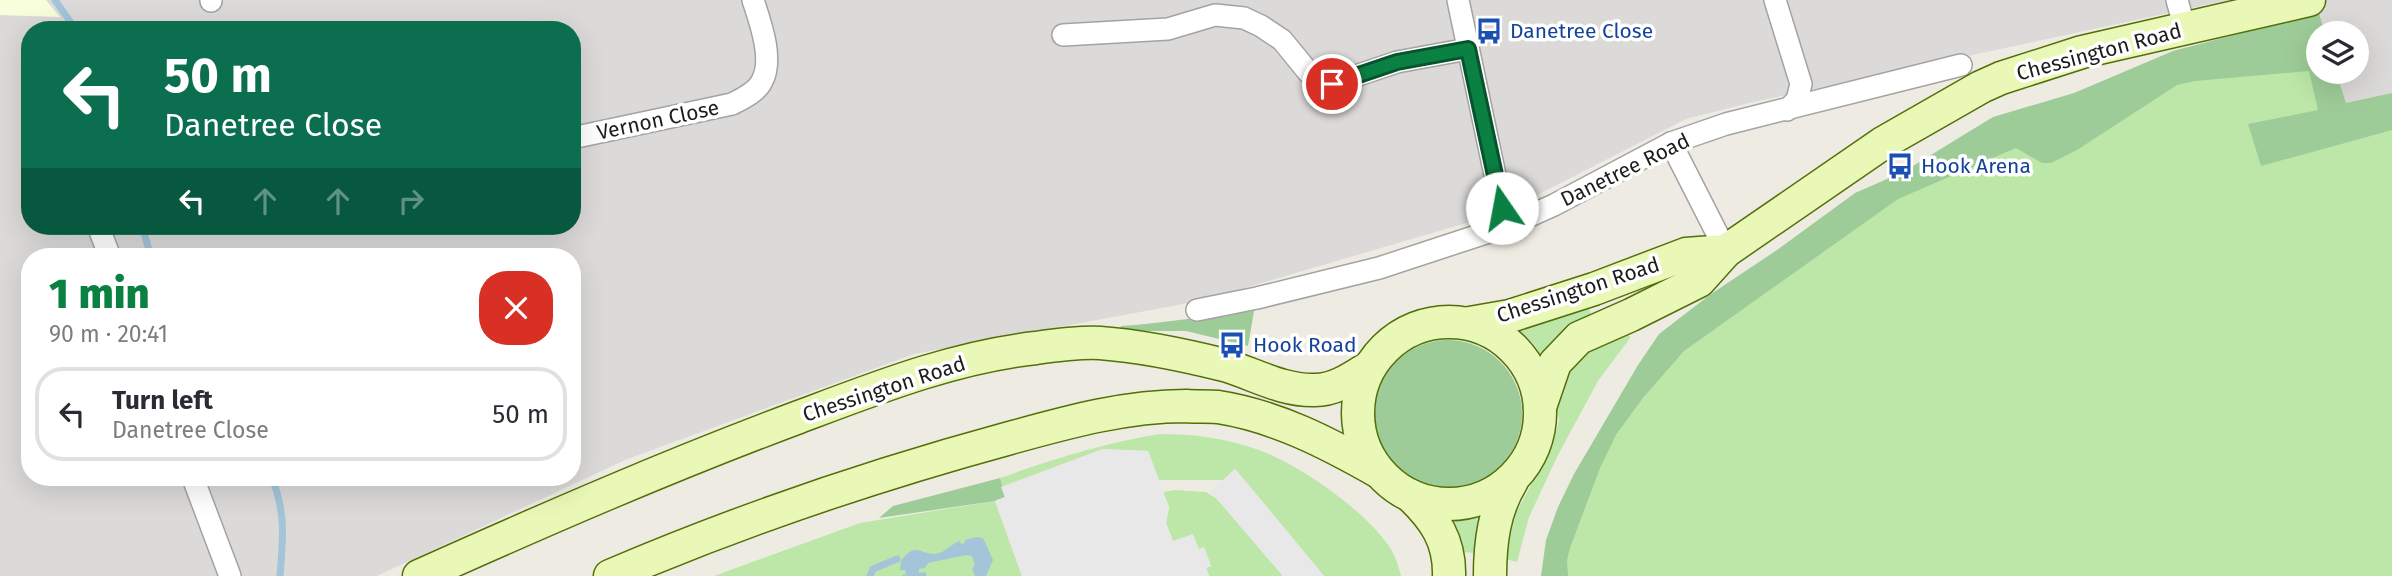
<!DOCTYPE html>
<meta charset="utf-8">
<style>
body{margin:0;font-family:"Fira Sans",sans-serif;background:#f2f2f3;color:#2b2b33;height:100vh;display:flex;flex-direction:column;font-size:26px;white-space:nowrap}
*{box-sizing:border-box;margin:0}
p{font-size:23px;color:#7c7c81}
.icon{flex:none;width:38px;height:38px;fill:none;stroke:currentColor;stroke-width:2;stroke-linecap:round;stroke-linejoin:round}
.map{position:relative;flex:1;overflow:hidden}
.details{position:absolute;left:21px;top:248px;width:560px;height:238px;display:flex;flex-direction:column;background:#fff;border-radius:28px;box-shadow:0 7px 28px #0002}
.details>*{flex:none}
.banner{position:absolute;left:21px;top:21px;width:560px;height:214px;border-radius:28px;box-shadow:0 7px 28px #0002;background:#0b6e4f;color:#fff;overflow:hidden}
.tools{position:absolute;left:2306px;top:21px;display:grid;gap:14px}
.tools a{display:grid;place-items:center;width:63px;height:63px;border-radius:50%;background:#fff;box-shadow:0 7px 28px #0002;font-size:35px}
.pin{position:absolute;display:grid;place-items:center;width:60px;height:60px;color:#fff;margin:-30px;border:4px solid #fff;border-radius:50%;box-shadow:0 2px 7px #0007}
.me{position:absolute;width:77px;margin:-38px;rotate:348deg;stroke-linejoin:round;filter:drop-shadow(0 0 5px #0008)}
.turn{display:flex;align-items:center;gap:24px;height:147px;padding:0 28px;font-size:32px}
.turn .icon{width:91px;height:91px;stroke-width:2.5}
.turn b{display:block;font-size:49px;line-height:60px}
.lanes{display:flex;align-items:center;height:66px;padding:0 28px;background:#0003;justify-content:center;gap:35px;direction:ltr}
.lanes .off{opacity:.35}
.round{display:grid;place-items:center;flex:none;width:74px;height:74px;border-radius:28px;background:#f2f2f3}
.headline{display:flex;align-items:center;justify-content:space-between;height:119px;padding:0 28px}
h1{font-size:42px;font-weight:800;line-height:52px;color:#0b8043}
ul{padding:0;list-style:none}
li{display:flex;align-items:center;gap:21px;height:94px;margin:0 14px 10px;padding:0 14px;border:4px solid #e1e1e2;border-radius:28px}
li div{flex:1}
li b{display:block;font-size:26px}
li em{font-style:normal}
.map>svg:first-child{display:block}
</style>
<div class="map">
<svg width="2392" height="576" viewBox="0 0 2392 576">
<rect width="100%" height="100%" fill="#eeece2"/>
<g fill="#dbdad9" fill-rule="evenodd">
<path d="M0 0H2229L1749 103 1686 119 1504 212 1200 301 914 354 625 460 377 576H0ZM30 30H572V226H30ZM30 257H572V478H30Z"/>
<path d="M2316 0H2392V93L2346 103 2336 72H2357V33H2325Z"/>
</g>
<path fill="#f8fedb" d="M0 0H46L60 17 0 15Z"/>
<g fill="#bce7a9">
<path d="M2319 13 2325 33H2319V72H2336L2346 103 2392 93V576H1566L1565 561 1603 453 1679 348 1789 248 2173 51Z"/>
<path d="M1587 303 1592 317 1541 357 1535 345 1515 327Z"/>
<path d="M1627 329 1630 338 1598 381 1559 453 1529 517 1517 562 1505 559 1516 513 1552 445 1559 421 1556 404 1558 388 1575 355Z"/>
<path d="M1160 434C1193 434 1225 438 1256 449 1297 463 1360 507 1386 542 1394 552 1398 564 1401 576H1324L1235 469 1223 480H1159L1148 451 1103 449 1001 487 1000 478C1053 459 1105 443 1160 434Z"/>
<path d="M1175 490 1206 492 1217 499 1283 576H1209L1206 568 1211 566 1204 547 1200 549 1173 541 1166 523 1169 507 1163 492Z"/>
<path d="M995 501 1022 576H714L860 523Z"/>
<path d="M1485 512 1477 553 1461 552 1450 520 1473 518Z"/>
</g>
<g fill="#9ecc98">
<path d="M2319 13 2325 33H2319V72H2336L2346 103 2392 93V130L2261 166 2248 124 2318 110 2309 71 2195 81 2177 85 2077 150 2051 163H2042L2016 148 1898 199 1684 351 1643 398 1616 435 1600 468 1570 548 1567 560 1568 576H1541L1546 540 1558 507 1574 474 1638 365 1659 334 1711 294 1777 250 1855 193 1903 172 1993 117 2074 93 2173 51Z"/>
<path d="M1254 311 1248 346 1186 331H1120L1121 326C1166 323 1209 315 1254 311Z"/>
<circle cx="1448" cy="414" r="74"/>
<path d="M1000 478 1005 497 995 501 879 518 893 506Z"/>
</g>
<g fill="#e8e8e8">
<path d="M1103 449 1148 451 1169 507 1166 523 1173 541 1193 534 1199 549 1204 547 1211 566 1206 568 1209 576H1022L995 501 1005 497 1001 487Z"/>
<path d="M1235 469 1262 501 1324 576H1283L1217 499 1209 493Z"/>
</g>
<path fill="#a4c4da" d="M977 537 983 538 993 560 986 576H975L972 569 975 565 972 556 966 555 928 563 925 568 919 569V573L925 572 927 576H901L906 574 905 570H900L901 561C917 539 922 558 939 553 947 551 952 543 960 541L961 544 965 543V540Z"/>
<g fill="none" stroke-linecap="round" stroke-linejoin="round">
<g stroke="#a4c4da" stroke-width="7">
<path d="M55 0 76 30"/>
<path d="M142 226 151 257"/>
<path d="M272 478C286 513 283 539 280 576"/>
<path d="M870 576 873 569 897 559"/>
</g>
<g stroke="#a3a3a3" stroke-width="24">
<g id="street">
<path d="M211 0V1"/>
<path d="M1458 0 1502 208 1508 216 1518 220"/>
<path d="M1775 0 1801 84 1797 100 1787 110"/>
<path d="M2177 0 2185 29"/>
<path d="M1063 35 1168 29 1215 15 1244 18 1261 26 1282 40 1309 73 1320 81 1332 84 1397 62 1468 49"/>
<path d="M572 138 732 104C742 99 757 92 762 81 774 59 760 22 753 0"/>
<path d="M1671 143 1726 251"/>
<path d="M98 226 110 257"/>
<path d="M1197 310 1257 298 1379 268 1507 226 1554 205 1671 143 1726 124 1961 65"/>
<path d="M193 478 230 576"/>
</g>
</g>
<g stroke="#526f08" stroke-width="35">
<g id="secondary">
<circle cx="1449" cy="413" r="91"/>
<path d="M1470 323 1510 316 1594 289 1686 254 1726 251"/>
<path d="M1540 407 1555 363 1579 338 1631 315 1699 281 1726 251 1883 143 1981 87 2001 78 2082 52 2309 0"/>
<path d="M1411 496C1435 519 1450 541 1449 576"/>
<path d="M419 576C544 520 670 465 799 417 876 388 954 357 1036 348 1057 345 1079 342 1100 343 1141 346 1184 355 1224 365 1255 374 1282 391 1315 390 1335 390 1352 378 1368 368"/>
<path d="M610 576C739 521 874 475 1010 438 1068 422 1125 406 1186 406 1196 407 1208 406 1218 407 1276 416 1328 443 1379 472"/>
<path d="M1490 576C1490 543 1494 510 1512 481"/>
</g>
</g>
<use href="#street" stroke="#fff" stroke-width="21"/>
<use href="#secondary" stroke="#e9f7b7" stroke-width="32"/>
</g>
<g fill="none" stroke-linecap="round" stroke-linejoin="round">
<g stroke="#07532c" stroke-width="18">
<path id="route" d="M1332 84 1397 62 1468 49 1502 208"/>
</g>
<use href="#route" stroke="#0b8043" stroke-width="12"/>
</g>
<defs>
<g id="bus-bare" transform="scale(2.1)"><path d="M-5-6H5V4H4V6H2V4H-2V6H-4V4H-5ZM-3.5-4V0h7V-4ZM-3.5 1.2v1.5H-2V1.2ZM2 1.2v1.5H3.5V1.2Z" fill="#1a4fb4" stroke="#fff" stroke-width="2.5" paint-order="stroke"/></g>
</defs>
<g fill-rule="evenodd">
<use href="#bus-bare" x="1489" y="31"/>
<use href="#bus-bare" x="1900" y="166"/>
<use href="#bus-bare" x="1232" y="345"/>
</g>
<g text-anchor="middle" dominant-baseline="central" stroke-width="7" stroke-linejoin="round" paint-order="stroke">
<g font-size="21" fill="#164399" stroke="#fff" text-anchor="start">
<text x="1510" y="31">Danetree Close</text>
<text x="1921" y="166">Hook Arena</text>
<text x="1253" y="345">Hook Road</text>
</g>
<g font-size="21" fill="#1c1c1c" stroke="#fff">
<text transform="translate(2099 52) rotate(-15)">Chessington Road</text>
<text transform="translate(658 120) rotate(-12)">Vernon Close</text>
<text transform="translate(1625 170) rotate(-26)">Danetree Road</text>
<text transform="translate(1578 290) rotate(-18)">Chessington Road</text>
<text transform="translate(884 389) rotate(-18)">Chessington Road</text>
</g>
</g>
</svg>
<div class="tools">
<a><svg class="icon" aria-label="layers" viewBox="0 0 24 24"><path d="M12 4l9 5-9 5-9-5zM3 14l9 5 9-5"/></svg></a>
</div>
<div class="pin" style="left:1332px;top:84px;background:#d93025"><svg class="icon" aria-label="arrive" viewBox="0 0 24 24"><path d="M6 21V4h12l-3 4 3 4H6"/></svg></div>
<svg class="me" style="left:1502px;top:208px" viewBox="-20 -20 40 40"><circle r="19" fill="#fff"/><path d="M0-13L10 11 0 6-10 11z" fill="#0b8043"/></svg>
<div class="banner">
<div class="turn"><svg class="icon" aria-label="left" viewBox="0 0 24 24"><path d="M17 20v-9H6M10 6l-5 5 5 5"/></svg><div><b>50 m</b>Danetree Close</div></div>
<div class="lanes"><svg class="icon" aria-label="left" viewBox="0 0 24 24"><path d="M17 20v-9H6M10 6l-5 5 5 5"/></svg><svg class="icon off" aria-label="ahead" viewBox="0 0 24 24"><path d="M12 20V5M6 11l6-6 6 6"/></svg><svg class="icon off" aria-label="ahead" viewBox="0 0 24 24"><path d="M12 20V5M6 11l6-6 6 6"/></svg><svg class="icon off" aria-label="right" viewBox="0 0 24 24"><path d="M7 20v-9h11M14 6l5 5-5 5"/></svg></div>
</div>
<section class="details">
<div class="headline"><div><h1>1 min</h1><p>90 m · 20:41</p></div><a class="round" style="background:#d93025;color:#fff"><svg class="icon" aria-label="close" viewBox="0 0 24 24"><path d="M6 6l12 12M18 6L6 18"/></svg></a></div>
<ul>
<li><svg class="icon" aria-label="left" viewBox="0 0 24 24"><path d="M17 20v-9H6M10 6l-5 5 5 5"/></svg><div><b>Turn left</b><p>Danetree Close</p></div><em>50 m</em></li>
</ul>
</section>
</div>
